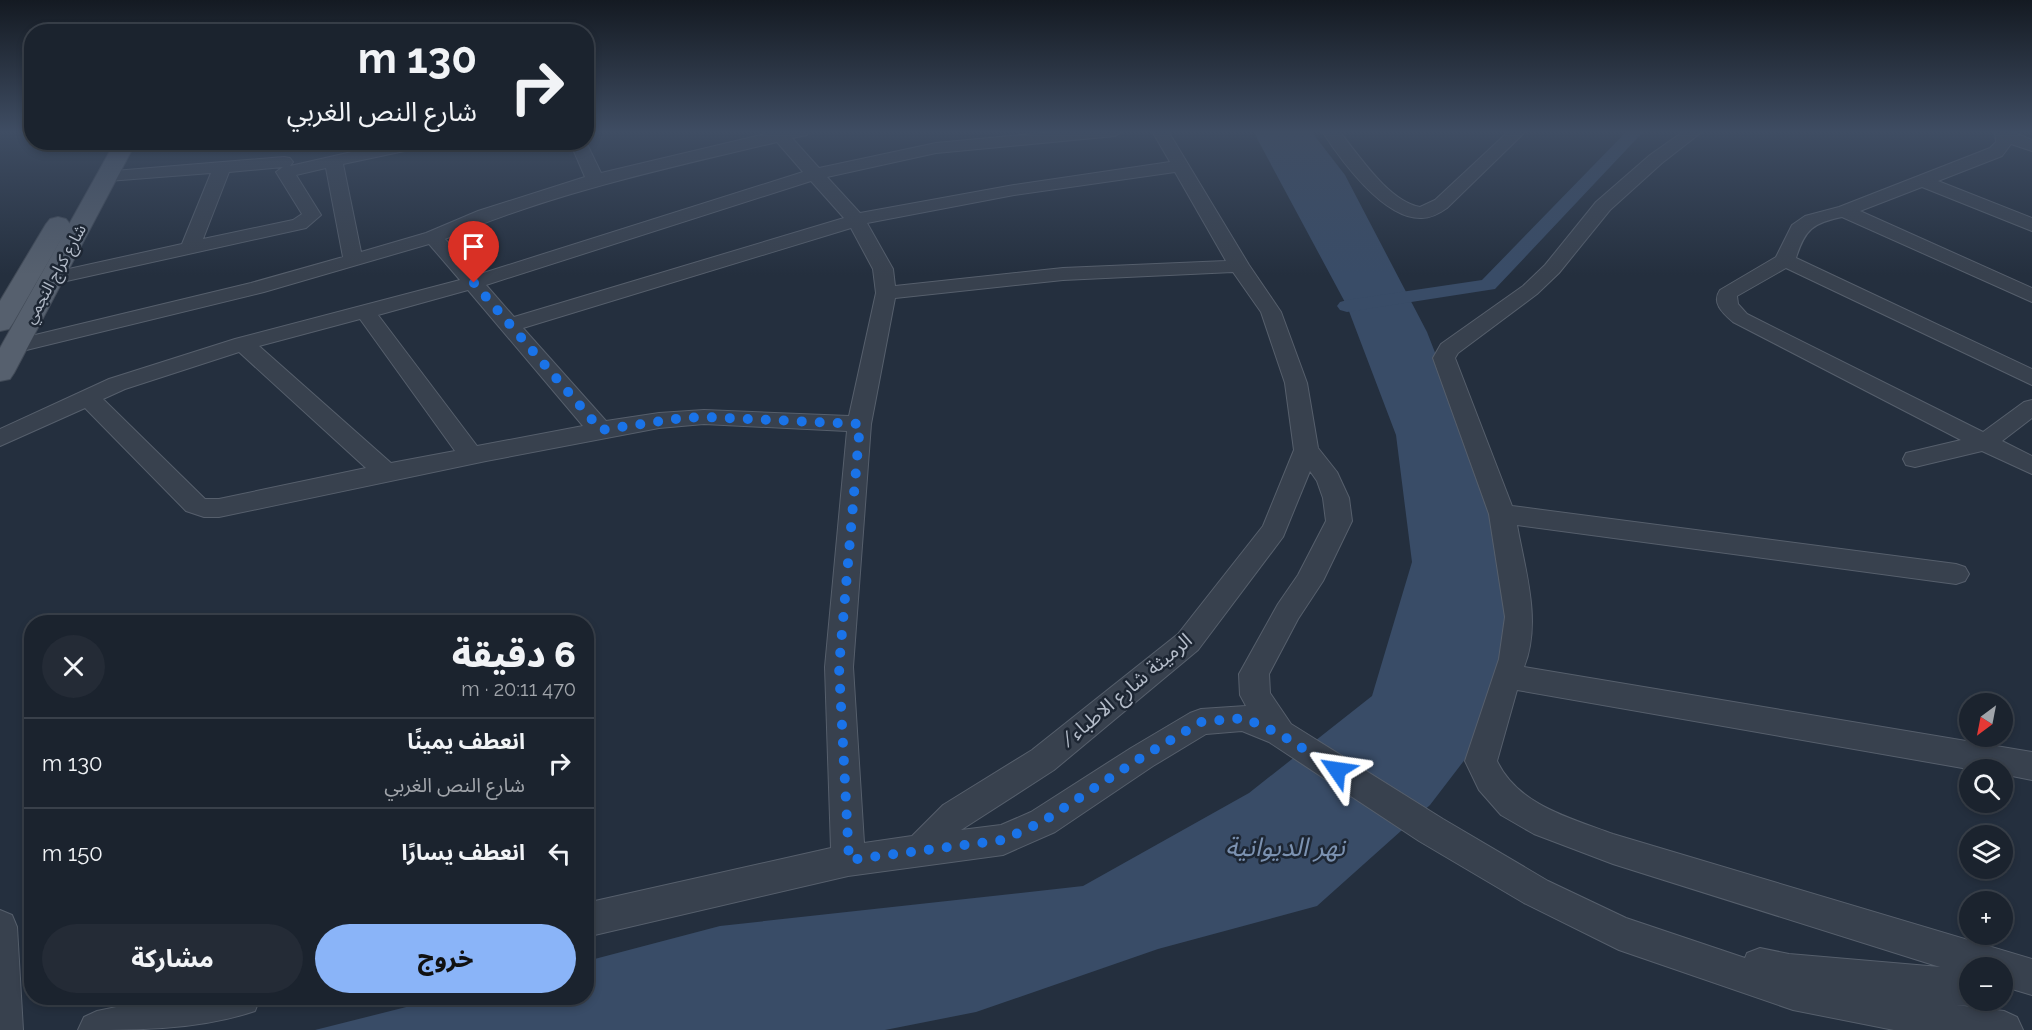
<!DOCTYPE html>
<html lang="ar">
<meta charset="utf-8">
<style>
body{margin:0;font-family:Raleway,"Noto Sans Arabic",sans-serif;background:#242b36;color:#f1f3f6;direction:rtl;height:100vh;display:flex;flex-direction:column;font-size:22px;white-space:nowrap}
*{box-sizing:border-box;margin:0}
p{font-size:20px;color:#a0a4aa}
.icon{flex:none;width:33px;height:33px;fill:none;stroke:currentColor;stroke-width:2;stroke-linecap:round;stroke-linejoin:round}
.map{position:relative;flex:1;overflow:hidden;direction:ltr}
.side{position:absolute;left:24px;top:615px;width:570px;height:390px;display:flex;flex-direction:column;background:#1b232e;border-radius:24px;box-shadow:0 3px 9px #0003,0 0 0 2px #39404a;direction:rtl}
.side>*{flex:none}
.banner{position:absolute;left:24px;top:24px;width:570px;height:126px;border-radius:24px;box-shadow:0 3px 9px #0003,0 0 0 2px #39404a;direction:rtl;background:#1b232e;color:#f1f3f6;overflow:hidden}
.needle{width:39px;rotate:212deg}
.buttons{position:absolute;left:1959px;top:693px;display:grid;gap:12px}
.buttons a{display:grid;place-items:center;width:54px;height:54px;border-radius:50%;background:#1b232e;box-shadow:0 3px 9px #0003,0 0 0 2px #39404a;font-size:30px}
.pin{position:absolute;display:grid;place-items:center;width:51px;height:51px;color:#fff;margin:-62px -26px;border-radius:50% 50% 50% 0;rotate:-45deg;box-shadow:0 0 6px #0007}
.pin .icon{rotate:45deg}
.me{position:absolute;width:66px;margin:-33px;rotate:302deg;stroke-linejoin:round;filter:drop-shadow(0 0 4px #0008)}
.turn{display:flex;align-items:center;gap:21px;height:126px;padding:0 18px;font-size:27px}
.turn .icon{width:78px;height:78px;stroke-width:2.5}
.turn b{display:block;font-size:42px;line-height:51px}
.round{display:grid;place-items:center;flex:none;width:63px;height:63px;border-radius:32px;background:#242b36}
.head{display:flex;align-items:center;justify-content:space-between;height:102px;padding:0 18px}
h1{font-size:36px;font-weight:800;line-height:45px}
.action{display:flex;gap:12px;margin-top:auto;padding:12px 18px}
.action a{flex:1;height:69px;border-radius:36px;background:#8ab4f8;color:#111;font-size:24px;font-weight:800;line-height:69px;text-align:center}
.action a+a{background:#242b36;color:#f1f3f6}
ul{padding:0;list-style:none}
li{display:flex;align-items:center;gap:18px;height:90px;padding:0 18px;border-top:2px solid #39404a}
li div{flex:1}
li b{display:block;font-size:22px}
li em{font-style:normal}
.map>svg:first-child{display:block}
</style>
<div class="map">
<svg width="2032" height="1030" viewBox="0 0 2032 1030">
<rect width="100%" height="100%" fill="#242f3e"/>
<path fill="#394c67" d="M1253 131H1311L1345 175 1427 332 1487 486 1515 623 1479 741 1430 805 1317 906 1158 949 976 1012 885 1030H315L442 998H586L587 961 720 926 1083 886 1249 793 1372 696 1412 562 1396 435 1347 306Z"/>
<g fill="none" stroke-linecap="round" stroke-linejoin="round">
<path fill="#394c67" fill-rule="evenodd" d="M1627 131H1644L1495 289 1347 312 1340 310 1337 306 1340 302 1347 300 1482 280Z"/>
<g stroke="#565f6c" stroke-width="2">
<g id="minor">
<path d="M768 131H809L807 135 792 138 819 168 936 143 1064 131H1123L1115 136 936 153 827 177 860 213 1014 185 1170 162 1152 131H1168L1249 265 1281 312 1307 383 1318 448 1337 472 1349 498 1352 521 1323 581 1298 619 1269 674 1270 693 1291 724 1443 819 1548 881 1626 918 1745 958 1747 953 1760 948 1789 954 1940 967 1613 864 1534 834 1501 815 1479 790 1465 761 1499 659 1505 617 1489 514 1433 358 1441 344 1523 286 1545 265 1596 202 1650 155 1684 131H1703L1662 163 1610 210 1559 273 1537 294 1458 353 1455 358 1512 506 1956 564 1965 567 1969 574 1965 581 1956 584 1517 525C1525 570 1542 622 1524 667L2032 752V780L2002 774V770H1974L1517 690 1497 761C1518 805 1570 818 1613 834L2032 959V995L2002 986V968H1970V1000H1983L1970 1006 1956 1005 2004 1011 2017 1017 2023 1030H1894L1793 1010 1619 950 1524 903 1419 841 1269 742 1242 731 1206 734 1153 766 1055 832 1003 855 848 876 586 937V903L831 848 825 667 847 431 704 424 659 428 486 461 219 517H204L186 511 85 408 0 446V429L109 379 235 339 460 280 429 244 264 292 14 353 6 352 3 347 6 342 251 283 343 257 326 168 296 175 321 215 306 228 53 284 46 282 43 278 46 274 182 244 211 173 108 181 102 180 99 176 102 172 284 157 290 158 293 162 290 166 396 142H430L428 146 343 164 361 252 426 233 478 211 585 177 570 142H586L601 173 769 133ZM777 142 803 172 477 275 445 239C552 193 664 169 777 142ZM283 167 276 172 302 214 293 220 203 239 229 172ZM1175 172 1226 261 1063 268 895 286 893 269 867 223 1014 195ZM811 181 844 218 514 317 486 285ZM851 228 873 269 876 293 849 416 704 410 659 413 606 421 523 328ZM1233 272 1261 312 1285 383 1294 450 1263 526 1178 634 1032 750 943 805 912 836 864 843 853 667 871 424 895 298 1063 280ZM468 290 583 426 477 446 378 315ZM360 319 455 451 391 463 259 346ZM239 352 366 468 219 499H205L103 399 125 389ZM1310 471 1317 481 1323 498 1326 521 1298 575 1278 604 1239 674 1240 695 1246 706 1201 709 1190 713 1131 748 1031 812 1001 825 961 830 1054 770 1198 650 1283 537Z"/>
<path d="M1322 131H1339C1359 155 1388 201 1420 207L1435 200 1509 131H1526L1447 208C1440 213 1431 218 1422 218 1384 220 1340 159 1322 131Z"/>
<path d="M1995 131H2011L2032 140V151L2011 144 2002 156 1938 181 2032 218V231L1922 187 1860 211 2032 288V302L1842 217C1813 223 1805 229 1796 258L2032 369V385L1786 268 1737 296 1738 304 1747 314 1983 432 2024 402 2032 400V418L2002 441 2032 456V474L1982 451 1915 467 1906 465 1903 459 1906 453 1961 440 1733 322C1723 313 1711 303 1720 290L1776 257 1792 225 1805 216 1839 207 1990 148 1996 142Z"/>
<path d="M274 142H300C295 149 283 150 276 149Z"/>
<path d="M0 910 12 915 17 927 23 1030H0Z"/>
<path d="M160 998H260L255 1011C199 1030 138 1030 78 1030L84 1017 97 1011Z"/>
</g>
</g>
<g stroke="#414a57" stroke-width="2">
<g id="major">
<path d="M115 142H136L14 373 10 379 0 381V348Z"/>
<path d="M58 217 66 219 70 224 13 323 9 329 0 331V301L46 224 50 219Z"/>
</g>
</g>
<use href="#minor" fill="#38414e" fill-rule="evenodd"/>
<use href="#major" fill="#56606e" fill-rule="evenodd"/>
</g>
<linearGradient id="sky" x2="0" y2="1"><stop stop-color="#141a22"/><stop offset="0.48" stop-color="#3f4d63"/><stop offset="1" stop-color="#3f4d63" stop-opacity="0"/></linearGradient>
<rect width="2032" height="275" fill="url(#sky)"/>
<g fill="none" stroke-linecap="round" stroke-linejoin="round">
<path stroke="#1a73e8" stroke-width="10" stroke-dasharray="0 18" d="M474 283 601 430 682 418 704 417 860 424 839 667 849 860 1003 840 1042 822 1142 757 1201 722 1244 718 1280 734 1337 770"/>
</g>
<g text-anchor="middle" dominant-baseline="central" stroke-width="5" stroke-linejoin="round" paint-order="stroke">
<g font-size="16" fill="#b4bcc9" stroke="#1d2633">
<text transform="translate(55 274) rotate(-61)">شارع كراج النجمي</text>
</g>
<g font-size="20" fill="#b4bcc9" stroke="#1d2633">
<text transform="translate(1126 690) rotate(-40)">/الرميثة شارع الاطباء</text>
</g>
<g font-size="26" font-style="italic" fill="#7c92b1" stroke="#1d2633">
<text x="1285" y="847">نهر الديوانية</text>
</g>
</g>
</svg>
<div class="buttons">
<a><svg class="needle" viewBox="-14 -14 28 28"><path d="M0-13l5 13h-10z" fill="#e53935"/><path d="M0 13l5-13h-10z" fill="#a0a4aa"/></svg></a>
<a><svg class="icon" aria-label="search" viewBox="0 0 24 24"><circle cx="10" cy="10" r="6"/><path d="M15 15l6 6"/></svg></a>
<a><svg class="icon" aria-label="layers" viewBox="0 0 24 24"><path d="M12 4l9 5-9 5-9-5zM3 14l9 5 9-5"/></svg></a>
<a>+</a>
<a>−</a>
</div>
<div class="pin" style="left:474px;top:283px;background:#d93025"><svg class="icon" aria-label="arrive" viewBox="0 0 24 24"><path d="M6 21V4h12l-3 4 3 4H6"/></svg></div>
<svg class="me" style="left:1337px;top:770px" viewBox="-20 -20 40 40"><path d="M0-17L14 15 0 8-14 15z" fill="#1a73e8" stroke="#fff" stroke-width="4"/></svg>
<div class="banner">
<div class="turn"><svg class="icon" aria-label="right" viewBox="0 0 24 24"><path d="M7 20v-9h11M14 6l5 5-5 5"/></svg><div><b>130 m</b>شارع النص الغربي</div></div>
</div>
<section class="side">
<div class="head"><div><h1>6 دقيقة</h1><p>470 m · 20:11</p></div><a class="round"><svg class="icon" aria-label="close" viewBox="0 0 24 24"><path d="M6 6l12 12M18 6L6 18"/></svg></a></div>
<ul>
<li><svg class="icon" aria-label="right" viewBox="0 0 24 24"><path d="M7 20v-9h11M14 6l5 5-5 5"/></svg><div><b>انعطف يمينًا</b><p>شارع النص الغربي</p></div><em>130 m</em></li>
<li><svg class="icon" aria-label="left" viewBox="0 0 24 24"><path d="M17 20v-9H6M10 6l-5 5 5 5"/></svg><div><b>انعطف يسارًا</b></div><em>150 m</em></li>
</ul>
<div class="action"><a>خروج</a><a>مشاركة</a></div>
</section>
</div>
